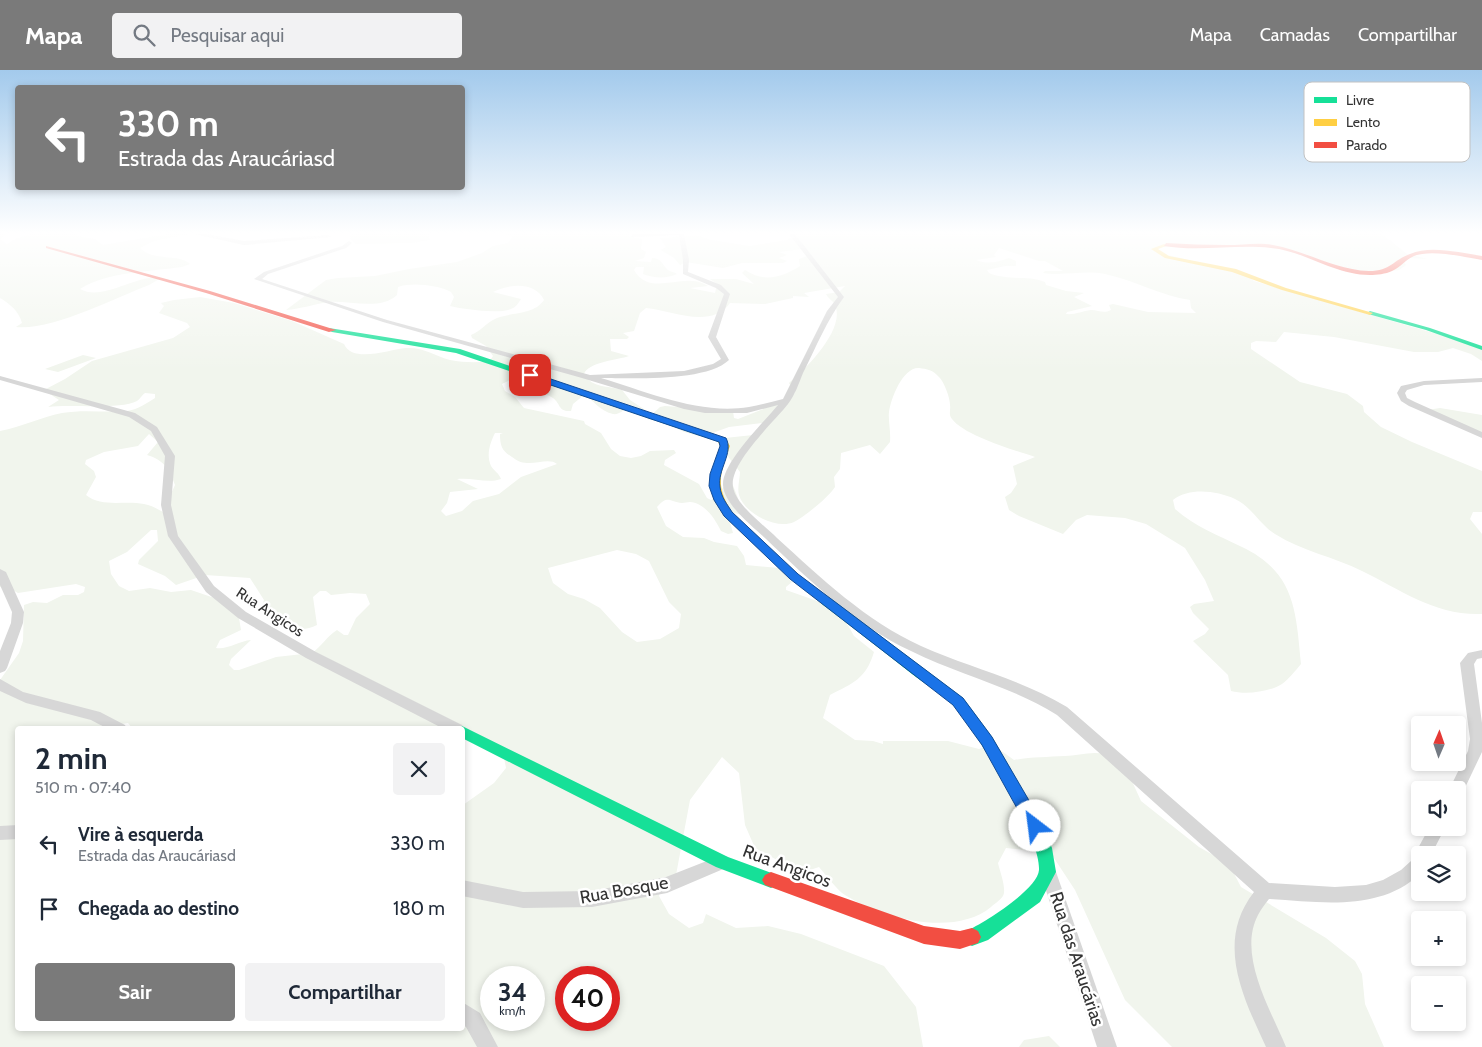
<!DOCTYPE html>
<html lang="pt">
<meta charset="utf-8">
<style>
body{margin:0;font-family:Cabin,sans-serif;background:#f2f2f3;color:#1f2937;height:100vh;display:flex;flex-direction:column;font-size:19px;white-space:nowrap}
*{box-sizing:border-box;margin:0}
p{font-size:16px;color:#747a83}
.icon{flex:none;width:28px;height:28px;fill:none;stroke:currentColor;stroke-width:2;stroke-linecap:round;stroke-linejoin:round}
.map{position:relative;flex:1;overflow:hidden}
.details{position:absolute;left:15px;top:656px;width:450px;height:305px;display:flex;flex-direction:column;background:#fff;border-radius:5px;box-shadow:0 2px 8px #0003}
.details>*{flex:none}
.banner{position:absolute;left:15px;top:15px;width:450px;height:105px;border-radius:5px;box-shadow:0 2px 8px #0003;background:#7a7a7a;color:#fff;overflow:hidden}
.needle{width:32px;rotate:2deg}
.tools{position:absolute;left:1411px;top:646px;display:grid;gap:10px}
.tools a{display:grid;place-items:center;width:55px;height:55px;border-radius:5px;background:#fff;box-shadow:0 2px 8px #0003;font-size:25px}
.speed{position:absolute;left:480px;top:896px;display:flex;gap:10px;font-size:25px;font-weight:700;text-align:center}
.speed>*{display:grid;place-content:center;width:65px;height:65px;border-radius:50%;background:#fff;box-shadow:0 2px 8px #0003;line-height:1}
.speed small{font-size:12px;font-weight:400}
.speed .limit{border:8px solid #d22;background:#fff;color:#111}
.pin{position:absolute;display:grid;place-items:center;width:42px;height:42px;color:#fff;margin:-21px;border-radius:10px;box-shadow:0 2px 8px #0006}
.me{position:absolute;width:55px;margin:-28px;rotate:330deg;stroke-linejoin:round;filter:drop-shadow(0 0 4px #0008)}
.turn{display:flex;align-items:center;gap:18px;height:105px;padding:0 20px;font-size:22px}
.turn .icon{width:65px;height:65px;stroke-width:2.5}
.turn b{display:block;font-size:35px;line-height:42px}
.round{display:grid;place-items:center;flex:none;width:52px;height:52px;border-radius:5px;background:#f2f2f3}
.headline{display:flex;align-items:center;justify-content:space-between;height:85px;padding:0 20px}
h1{font-size:30px;font-weight:700;line-height:38px}
.cta{display:flex;gap:10px;margin-top:auto;padding:10px 20px}
.cta a{flex:1;height:58px;border-radius:5px;background:#7a7a7a;color:#fff;font-size:20px;font-weight:700;line-height:58px;text-align:center}
.cta a+a{background:#f2f2f3;color:#1f2937}
ul{padding:0;list-style:none}
li{display:flex;align-items:center;gap:15px;height:65px;padding:0 20px}
li div{flex:1}
li b{display:block;font-size:19px}
li em{font-style:normal}
header{display:flex;align-items:center;gap:30px;box-sizing:border-box;height:70px;padding:0 25px;background:#7a7a7a;color:#fff}
header strong{font-size:24px}
nav{display:flex;gap:28px;margin-inline-start:auto;font-size:18px}
.search{width:350px;height:45px;background:#f2f2f3;display:flex;align-items:center;gap:12px;box-sizing:border-box;padding:0 18px;border-radius:5px;color:#747a83;font-size:19px}
.map>svg:first-child{display:block}
</style>
<header>
<strong>Mapa</strong>
<div class="search"><svg class="icon" aria-label="search" viewBox="0 0 24 24"><circle cx="10" cy="10" r="6"/><path d="M15 15l6 6"/></svg>Pesquisar aqui</div>
<nav><a>Mapa</a><a>Camadas</a><a>Compartilhar</a></nav>
</header>
<div class="map">
<svg width="1482" height="977" viewBox="0 0 1482 977">
<rect width="100%" height="100%" fill="#fff"/>
<g fill="#f1f5ed" fill-rule="evenodd">
<path d="M0 164H6L0 169 7 174 17 168 31 164H78V166L95 169 103 175 167 164H190L154 171 140 178C154 192 178 183 190 194L182 197C148 202 109 201 80 219 103 232 136 204 161 208L149 215C115 228 51 261 16 257L22 253C19 241 10 234 0 228Z"/>
<path d="M351 164H429L430 170 411 173 356 174 350 169Z"/>
<path d="M504 164H630L629 166 642 169 641 179 646 182 644 188 635 191 651 192 652 188C662 188 662 195 668 200 671 202 674 202 677 204 666 209 654 208 643 204L644 197H636L634 200C651 229 683 200 708 216L690 218 715 223 717 214 710 209H736L754 214 742 203 745 200C764 213 783 207 800 196L799 189 807 186 802 179 779 182 787 185 779 188 787 191 783 193H742L723 198 686 192 680 195 674 188 661 180 666 177 660 168 698 165 711 170 750 176 787 170 795 164H1382L1407 184 1428 189 1410 188 1403 190 1406 195 1399 200 1376 203 1382 204H1381L1358 202 1275 176 1156 177 1160 183 1246 204 1254 211 1482 277V291L1471 284 1453 278 1438 282H1414L1334 267 1284 262 1276 272 1256 271 1251 273V279L1300 312 1347 324 1363 336 1364 342 1381 357 1412 372 1482 401V442H1473L1470 449 1482 464V544C1436 546 1401 520 1362 501 1334 487 1302 481 1275 464 1260 455 1251 436 1235 429 1217 421 1190 417 1173 430L1175 439C1195 457 1218 465 1242 477 1295 502 1296 541 1301 594 1295 601 1289 609 1282 614 1269 622 1246 625 1231 621L1228 605 1193 571 1205 564 1209 559 1193 543 1190 537 1194 534 1214 531 1205 510 1185 478 1146 454 1125 448 1087 445 1076 450 1063 464 1019 446 1009 440 1005 427 1011 423 1017 414 1013 396 1035 387C1014 380 965 366 952 349 948 344 951 340 950 335 950 327 944 312 939 307 933 300 927 299 919 298 903 297 891 328 889 342 888 350 891 362 890 372L880 384 870 375 841 383 840 399 834 407 835 417C829 427 804 447 794 452 776 460 744 443 739 425 737 418 740 408 740 402L726 384 725 368 753 365 764 355 762 353 729 357 707 365 699 366 684 362 668 354 647 349 660 337 665 336 733 341 734 348 738 349 781 332 795 323 789 313C806 299 846 259 835 235 833 230 829 230 826 224L839 222 845 216 804 223 809 227 793 226V228L765 234 730 233C710 260 672 240 646 238L640 243 634 261 623 263 629 267 627 269H610L611 281 629 286C618 290 588 292 584 304 593 319 607 315 622 320L630 330 647 341C641 341 633 339 628 339 622 340 619 345 613 344 599 341 593 329 584 325L573 334 571 341C558 342 561 334 553 328 543 321 528 323 516 318L515 315 522 313 520 309 510 310 502 314 505 321 515 327 524 338 584 351 585 354 601 363 611 379 620 386 631 388 641 386 650 381 674 380 676 383 665 390 664 395 699 414 707 428 711 430 717 428 727 411 732 413 745 446 731 442 728 445 733 463 728 464 721 461C715 449 705 433 690 432 687 432 685 433 682 433 670 432 668 424 657 437L666 456 683 467 704 468 714 472 737 476 744 486 746 495 779 498 792 512 786 517V520L820 532 845 550 854 566 874 582C866 609 853 613 830 625L823 648 855 670 873 671 883 674V671H948L979 679 992 674 1014 690C1031 687 1047 687 1065 686 1077 686 1091 681 1104 684L1131 709 1141 731 1199 777 1229 794 1241 817 1326 868 1355 891 1362 904 1365 934 1384 977H1172L1125 930 1075 820 1052 785 1042 782 1006 778 998 793C1000 802 1005 814 1004 823 1003 829 995 833 991 837 954 868 879 848 842 823 834 816 826 805 819 797L801 803 755 778 745 755 739 703 722 687 690 730 676 805 661 817 659 826 669 844 689 858 703 853 706 844 736 858 768 856 801 864 884 896 916 937 923 977H0V610L19 583 23 571 24 535 33 532 47 533 63 525H78L84 522 85 517 76 514 18 523 5 516 0 517V361C22 357 41 347 62 343 84 339 106 343 127 341 137 340 147 333 155 328V324L145 323C142 325 140 329 137 331 120 340 70 334 48 337L59 330 44 320 65 309 92 291 173 268 190 257 187 253 159 243 164 236 161 233 174 230 200 227 234 233 292 251 344 274C353 294 390 279 406 278 423 277 435 286 450 290 463 293 476 292 489 292L493 286 486 276 472 268 471 265C481 261 487 252 497 248 512 242 534 245 544 230 535 211 509 214 493 222L521 229C519 232 516 237 513 238 502 245 462 239 450 236L454 227 451 222C438 215 412 212 398 217L397 225C380 241 349 230 328 232 314 234 301 239 286 240L326 210 338 208 375 206 409 199 457 192 482 183 493 176 508 173 512 167ZM999 178 1039 191H1045L1063 201H1045L1043 203C1063 206 1085 200 1105 204 1134 210 1161 226 1190 230L1191 238 1196 243 1148 242 1113 234 1109 235 1111 240C1103 244 1099 240 1091 240 1082 241 1075 245 1066 244L1067 242 1092 236 1074 227 1084 223 1066 221 1046 215 1045 212C1026 205 1008 211 989 203L987 200 1005 196H1016V191L1009 188C998 192 988 195 976 190L996 187 994 185ZM495 363H503L500 364C500 376 502 381 512 387 516 390 521 393 527 393 536 394 550 388 557 394L521 407 499 424 473 431 462 441 446 446 441 441 447 433 450 422 478 419 457 409C472 407 487 414 501 409 499 403 494 401 491 396 486 385 490 373 495 363ZM149 364 158 372 147 385C164 390 169 399 175 415L163 442C157 439 151 435 144 434 125 430 102 438 86 425L96 407 94 401 85 394 86 390 104 382 138 376ZM151 460H157L158 471 139 490 138 494 165 506 176 515 205 505 250 508 264 530 261 538 263 545C281 554 298 565 317 555L313 527 320 521H326L331 525 350 523 366 524 370 534 356 548 348 565H344L337 560C327 566 322 576 312 583L276 587 239 600H234L229 595 231 589 251 570C239 571 227 580 216 578L220 570 241 560 238 542 229 533 191 520 171 522 150 518 129 521 119 516 111 504 109 491 127 482ZM617 480 636 484 649 491 669 532 681 544 679 558 660 569 637 572 622 562 600 538 584 529 568 524 553 513 548 498ZM105 653 116 655 128 653 133 659H440L443 656 462 659 504 688 506 698 494 713 463 735 462 959H18V659H96ZM491 908H534V950H491ZM566 908H609V950H566Z"/>
<path d="M83 285 96 288 58 302 45 299Z"/>
<path d="M1440 338 1482 345V366L1427 340Z"/>
<path d="M1049 966 1060 977H1019L1024 970Z"/>
</g>
<g fill="none" stroke-linecap="round" stroke-linejoin="round">
<g fill="#d7d7d7" fill-rule="evenodd">
<path d="M194 164H206L244 171 328 165 331 167 244 175Z"/>
<path d="M633 164H684L689 190 688 202 721 215 730 224 716 267 729 290C706 312 632 308 601 308 648 322 699 345 749 337 760 335 771 332 783 329L827 241 838 227 789 164H795L844 227C827 250 816 277 803 303 799 313 795 325 788 334 774 352 729 393 733 417 736 435 764 455 777 468 821 508 866 551 921 576 970 598 1021 609 1067 637L1269 813 1335 817 1366 815 1383 810 1401 800 1411 791 1429 758H1445L1431 785H1420V804C1379 842 1321 832 1269 829 1265 834 1261 839 1258 845 1237 885 1271 940 1286 977H1266C1243 927 1215 872 1254 822L1057 645C1011 616 959 605 911 581 855 555 809 510 765 468 752 456 724 434 723 415 722 393 763 353 778 335L747 343H705L684 339 582 308 383 252 254 209 264 202 342 176 349 171 352 173 346 178 268 204 262 209 387 250 590 305 684 301 713 294 721 289 708 267 724 224 716 218 683 204V190L679 165 631 167Z"/>
<path d="M0 306 135 343 157 357 175 386 171 435 178 466 214 516 246 542 316 582 462 655 464 659 462 662V659H444L306 588 238 548 206 522 168 466 161 435 165 386 151 361 129 347 0 310Z"/>
<path d="M1482 308V312L1424 315 1407 320 1405 323 1407 328 1415 332 1482 362V368L1409 336 1401 331 1397 323 1401 316 1424 311Z"/>
<path d="M0 499 6 502 24 542 23 553 7 598 5 601 0 603V581L11 553 12 542 0 515Z"/>
<path d="M1482 580V588L1477 589 1474 594 1482 653V682L1462 724 1458 726V720H1449L1468 681 1470 669 1460 593 1468 583Z"/>
<path d="M0 609 23 622 100 642 125 655 127 659H108L91 650 26 633 0 621Z"/>
<path d="M18 755V769L0 770V756Z"/>
<path d="M722 785 728 787 730 792 728 797 667 823 592 837 523 838 462 826V810L523 822 592 821 666 807Z"/>
<path d="M1048 794 1054 797 1056 802 1117 977H1097L1040 802 1042 797Z"/>
<path d="M462 932 480 943 498 977H477L466 957 462 954Z"/>
</g>
<g fill="#16e098" fill-rule="evenodd">
<path d="M1370 241 1430 258 1482 276V280L1426 260 1368 244 1367 243Z"/>
<path d="M329 258 460 279 727 370 722 373 719 372 456 283 332 262 328 260Z"/>
<path d="M826 527 830 528 963 628 992 667 1043 755 1052 778 1056 802 1040 832 988 870 972 876 966 873 963 867 966 861C983 854 1038 819 1039 800 1041 766 977 662 954 636 942 624 925 614 912 604 882 580 852 557 822 534L820 531Z"/>
<path d="M462 656 728 787 777 805 780 810 777 815 771 818 716 797 462 668V659H456Z"/>
</g>
<g fill="#ffcf43" fill-rule="evenodd">
<path d="M1164 174 1169 175 1158 179 1169 186 1236 199 1286 218 1373 243 1370 245 1282 220 1232 202 1165 188 1151 179Z"/>
<path d="M722 367 725 368 730 376C720 404 715 416 732 442L798 504 830 528 832 531 830 534H822L790 508 724 446 714 430 710 416V405L720 376 717 370Z"/>
</g>
<g fill="#f24e42" fill-rule="evenodd">
<path d="M1166 173C1186 174 1207 175 1227 175 1242 175 1259 172 1273 175 1306 181 1335 200 1369 201 1391 201 1393 190 1410 184 1431 175 1460 183 1482 186V190C1464 187 1431 179 1414 186 1406 189 1400 198 1392 201 1386 204 1376 205 1370 205 1334 205 1305 181 1271 178 1236 174 1199 182 1164 176Z"/>
<path d="M46 176 210 221 336 260 329 262 206 223 46 178Z"/>
<path d="M771 802 924 856 960 861 972 858 978 861 981 867 978 873 960 879 924 874 765 815 762 810 765 805Z"/>
</g>
</g>
<linearGradient id="sky" x2="0" y2="1"><stop stop-color="#a3caec"/><stop offset="0.54" stop-color="#fff"/><stop offset="1" stop-color="#fff" stop-opacity="0"/></linearGradient>
<rect width="1482" height="301" fill="url(#sky)"/>
<path fill="#1a73e8" stroke="#114b97" d="M527 303H533L726 368C734 383 717 400 720 417 721 427 727 434 732 442L798 504 963 628 992 667 1041 751 1043 756 1041 760 1035 762 1029 760 982 675 953 635 790 509 724 446 714 430 709 416 710 404 720 376 719 372 527 307Z"/>
<g text-anchor="middle" dominant-baseline="central" stroke-width="5" stroke-linejoin="round" paint-order="stroke">
<g font-size="15" fill="#333" stroke="#fff">
<text transform="translate(270 542) rotate(33)">Rua Angicos</text>
</g>
<g font-size="18" fill="#333" stroke="#fff">
<text transform="translate(787 796) rotate(20)">Rua Angicos</text>
<text transform="translate(624 820) rotate(-10)">Rua Bosque</text>
<text transform="translate(1077 889) rotate(72)">Rua das Araucárias</text>
</g>
</g>
<rect x="1304" y="12" width="166" height="80" rx="8" fill="#fff" stroke="#c2c2c2" stroke-width="1"/>
<rect x="1314" y="27" width="23" height="6" fill="#16e098"/>
<rect x="1314" y="49" width="23" height="7" fill="#ffcf43"/>
<rect x="1314" y="72" width="23" height="6" fill="#f24e42"/>
<g font-size="14" fill="#333">
<text x="1346" y="35">Livre</text>
<text x="1346" y="57">Lento</text>
<text x="1346" y="80">Parado</text>
</g>
</svg>
<div class="tools">
<a><svg class="needle" viewBox="-14 -14 28 28"><path d="M0-13l5 13h-10z" fill="#e53935"/><path d="M0 13l5-13h-10z" fill="#747a83"/></svg></a>
<a><svg class="icon" aria-label="sound" viewBox="0 0 24 24"><path d="M4 9h4l5-4v14l-5-4H4zM17 9q2 3 0 6"/></svg></a>
<a><svg class="icon" aria-label="layers" viewBox="0 0 24 24"><path d="M12 4l9 5-9 5-9-5zM3 14l9 5 9-5"/></svg></a>
<a>+</a>
<a>−</a>
</div>
<div class="speed"><div>34<small>km/h</small></div><div class="limit">40</div></div>
<div class="pin" style="left:530px;top:305px;background:#d93025"><svg class="icon" aria-label="arrive" viewBox="0 0 24 24"><path d="M6 21V4h12l-3 4 3 4H6"/></svg></div>
<svg class="me" style="left:1035px;top:756px" viewBox="-20 -20 40 40"><circle r="19" fill="#fff"/><path d="M0-13L10 11 0 6-10 11z" fill="#1a73e8"/></svg>
<div class="banner">
<div class="turn"><svg class="icon" aria-label="left" viewBox="0 0 24 24"><path d="M17 20v-9H6M10 6l-5 5 5 5"/></svg><div><b>330 m</b>Estrada das Araucáriasd</div></div>
</div>
<section class="details">
<div class="headline"><div><h1>2 min</h1><p>510 m · 07:40</p></div><a class="round"><svg class="icon" aria-label="close" viewBox="0 0 24 24"><path d="M6 6l12 12M18 6L6 18"/></svg></a></div>
<ul>
<li><svg class="icon" aria-label="left" viewBox="0 0 24 24"><path d="M17 20v-9H6M10 6l-5 5 5 5"/></svg><div><b>Vire à esquerda</b><p>Estrada das Araucáriasd</p></div><em>330 m</em></li>
<li><svg class="icon" aria-label="arrive" viewBox="0 0 24 24"><path d="M6 21V4h12l-3 4 3 4H6"/></svg><div><b>Chegada ao destino</b></div><em>180 m</em></li>
</ul>
<div class="cta"><a>Sair</a><a>Compartilhar</a></div>
</section>
</div>
